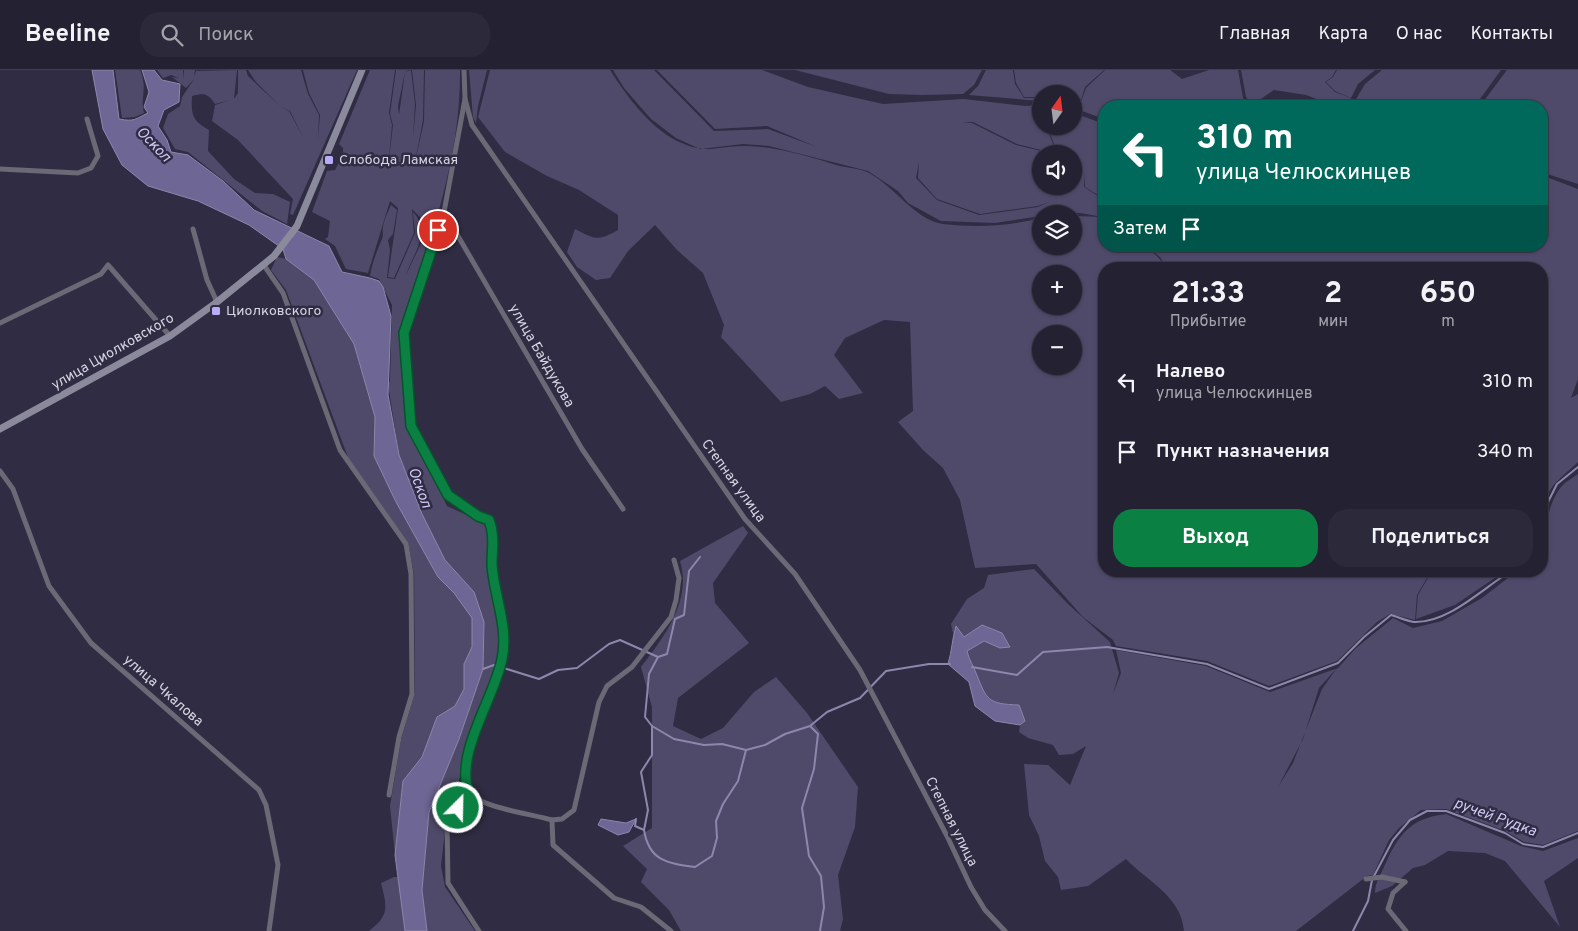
<!DOCTYPE html>
<html lang="ru">
<meta charset="utf-8">
<style>
body{margin:0;font-family:Overpass,sans-serif;background:#2c293a;color:#f1f3f6;height:100vh;display:flex;flex-direction:column;font-size:19px;white-space:nowrap}
*{box-sizing:border-box;margin:0}
p{font-size:16px;color:#a3a3ac}
.icon{flex:none;width:28px;height:28px;fill:none;stroke:currentColor;stroke-width:2;stroke-linecap:round;stroke-linejoin:round}
.map{position:relative;flex:1;overflow:hidden}
.side{position:absolute;left:1098px;top:192px;width:450px;height:315px;display:flex;flex-direction:column;background:#242132;border-radius:20px;box-shadow:0 1px 4px #0004,0 0 0 1px #413e4d}
.side>*{flex:none}
.guide{position:absolute;left:1098px;top:30px;width:450px;height:152px;border-radius:20px;box-shadow:0 1px 4px #0004,0 0 0 1px #413e4d;background:#00695c;color:#fff;overflow:hidden}
.needle{width:32px;rotate:14deg}
.fabs{position:absolute;left:1032px;top:15px;display:grid;gap:10px}
.fabs a{display:grid;place-items:center;width:50px;height:50px;border-radius:50%;background:#242132;box-shadow:0 1px 4px #0004,0 0 0 1px #413e4d;font-size:25px}
.pin{position:absolute;display:grid;place-items:center;width:42px;height:42px;color:#fff;margin:-21px;border:2px solid #fff;border-radius:50%;box-shadow:0 1px 5px #0007}
.me{position:absolute;width:55px;margin:-28px;rotate:23deg;stroke-linejoin:round;filter:drop-shadow(0 0 4px #0008)}
.turn{display:flex;align-items:center;gap:18px;height:105px;padding:0 15px;font-size:22px}
.turn .icon{width:65px;height:65px;stroke-width:2.5}
.turn b{display:block;font-size:35px;line-height:42px}
.then{display:flex;align-items:center;height:48px;padding:0 15px;background:#0003;gap:10px;font-size:19px}
.eta{display:flex;justify-content:space-evenly;align-items:center;height:85px;text-align:center}
.eta b{font-size:30px;font-weight:700;line-height:35px}
.cta{display:flex;gap:10px;margin-top:auto;padding:10px 15px}
.cta a{flex:1;height:58px;border-radius:20px;background:#0b8043;color:#fff;font-size:20px;font-weight:700;line-height:58px;text-align:center}
.cta a+a{background:#2c293a;color:#f1f3f6}
ul{padding:0;list-style:none}
li{display:flex;align-items:center;gap:15px;height:70px;padding:0 15px}
li div{flex:1}
li b{display:block;font-size:19px}
li em{font-style:normal}
header{display:flex;align-items:center;gap:30px;box-sizing:border-box;height:70px;padding:0 25px;background:#242132;border-bottom:1px solid #413e4d}
header strong{font-size:24px}
nav{display:flex;gap:28px;margin-inline-start:auto;font-size:18px}
.search{width:350px;height:45px;background:#2c293a;display:flex;align-items:center;gap:12px;box-sizing:border-box;padding:0 18px;border-radius:20px;color:#a3a3ac;font-size:19px}
.map>svg:first-child{display:block}
</style>
<header>
<strong>Beeline</strong>
<div class="search"><svg class="icon" aria-label="search" viewBox="0 0 24 24"><circle cx="10" cy="10" r="6"/><path d="M15 15l6 6"/></svg>Поиск</div>
<nav><a>Главная</a><a>Карта</a><a>О нас</a><a>Контакты</a></nav>
</header>
<div class="map">
<svg width="1578" height="861" viewBox="0 0 1578 861">
<rect width="100%" height="100%" fill="#302c43"/>
<g fill="#4f4a6a" fill-rule="evenodd">
<path d="M115 0H140C148 20 140 26 144 43L135 47 122 48Z"/>
<path d="M157 0H183L184 10V0H196H195L194 7 196 1 237 0 234 29 238 23V0H246L248 6 280 36 289 41 304 69 290 41 280 36 256 12 248 0H301L308 24 319 45 318 70 320 45 309 23 303 0H357L293 145 290 144 293 129 238 70 212 51 215 35 230 30 215 34C208 23 204 23 192 26 191 44 192 51 209 60L208 81 234 109 255 123 273 124 290 132 287 154 262 141 188 82 175 79 163 58 168 44 180 36 182 27 194 9 186 18 172 7 179 8 171 5 163 8Z"/>
<path d="M370 0H395L389 43 392 55 388 98 393 55 390 44 396 0H409L405 2 398 36 399 45 405 2 411 0 415 34 413 68 416 35 412 0H424L423 50 414 97 424 51 425 0H460C461 89 429 175 401 259L400 270 411 363 447 436 482 452 490 461 489 496 498 537 500 590 473 654 459 711 466 724 446 751 441 796 445 817 475 861H427L422 820 429 742 459 669 483 599 484 563 474 522 445 490 422 444 399 385 388 314 390 311 392 235 379 209 370 206C372 193 377 181 382 169 384 165 382 161 383 157 384 150 388 142 391 135L397 140 393 164 388 170 390 180 387 208 395 209 415 163 413 142C432 162 413 184 406 205L425 165 420 147 412 139 414 163 394 208 388 207 398 138 390 131 368 203 346 199 335 176 325 169 328 167 330 151 312 142 327 101 335 100 343 85V78L339 74Z"/>
<path d="M469 0H487L478 36 476 53 473 47Z"/>
<path d="M490 0H610C627 26 648 56 677 71 708 86 717 75 747 76 778 77 807 86 836 95 846 98 859 98 869 103 894 116 915 150 943 154 975 158 1010 156 1041 148V176H1074V146L1103 147 1080 143 1041 144V146L995 153 941 151 908 133 898 121 868 101 769 76 743 74 700 79 676 68 651 49 624 18 613 0H654L714 61 768 59 817 77 767 56 715 59 657 0H762L808 17 883 34 964 29 1025 36 1041 35V56H1046L1057 84 1017 74 973 52 962 53H972L1016 75 1054 84H1041V116H1074V84H1058L1047 56H1074V43L1104 54V129L1085 117V103L1084 117 1104 130V176C1135 176 1148 170 1167 199H1104V501H1431L1417 525 1415 550 1390 544 1377 552 1337 591 1269 616 1207 591 1116 576 1113 570 1083 547 1036 494 975 498 960 430 943 398 923 380 898 352 913 341 910 252 884 250 845 268 834 285 863 323 839 329 825 316 810 324 781 332 721 267 724 255 703 203 677 180 655 155 628 181 610 208 596 210 577 197 567 182 575 159C595 169 597 172 618 160V145L579 120 547 106 505 82 478 47ZM919 92 918 108 937 129 980 144 1038 136 1049 132 1038 137 979 145 937 130 916 108ZM1041 204H1074V236H1041ZM1041 264H1074V296H1041Z"/>
<path d="M795 0H982L974 15 963 24 921 25 889 24Z"/>
<path d="M986 0H1013L1015 14 1024 28H1041V31L969 25 978 16Z"/>
<path d="M1014 0H1104L1085 17 1079 37 1086 18 1105 0H1170L1182 9 1209 0H1238L1243 28 1249 36H1104V49L1074 38 1078 36 1074 35V24H1041V27H1024L1016 13Z"/>
<path d="M1241 0H1336L1332 7 1325 12 1335 22 1351 28 1347 36H1335L1306 25 1274 20 1252 35 1246 27Z"/>
<path d="M1337 0H1375L1358 14 1351 28 1335 21 1326 12 1333 7Z"/>
<path d="M1382 0H1501L1475 36H1352L1365 14Z"/>
<path d="M1507 0H1578V114L1541 102V36H1480Z"/>
<path d="M1277 30 1324 36H1266Z"/>
<path d="M1541 105 1578 119V309L1571 328 1578 324V392C1556 413 1547 415 1541 448V199H1168L1160 187 1146 176H1541Z"/>
<path d="M277 187 286 189 314 210 354 274 375 347 374 386 396 432 438 507 454 523 472 548V577L464 594V619L455 636 437 647 422 687 403 712 395 785 390 736 401 670 415 622 414 504 408 473 349 390 286 220 271 200Z"/>
<path d="M1578 404V761L1543 775 1524 772 1505 761 1446 739 1421 740 1399 758 1389 770 1373 805 1367 806 1296 861H1184C1181 826 1148 812 1126 789L1088 816 1061 820 1058 807 1045 791 1039 766 1029 745 1024 694 1048 695 1070 715 1086 676 1073 684 1059 685 1053 675 1028 668 1019 662 1020 656 1025 651 1019 635C987 634 987 630 976 603 973 595 969 590 967 581L984 571 1000 578 1010 576 1002 563 982 555 964 567 956 556 953 564 951 554 967 529 984 518 988 505 1034 499 1068 534 1110 572 1119 603 1113 624 1121 603 1116 580 1206 596 1270 622 1338 598 1356 578 1393 548 1413 558 1442 551 1482 528 1517 501H1541C1541 479 1546 433 1562 416 1566 411 1573 408 1578 404ZM1337 598 1322 619 1293 693 1278 717 1303 669 1319 618Z"/>
<path d="M743 456 748 463 713 513 715 533 749 573 678 628 673 656 701 669 723 658 754 622 776 607 807 643 858 717 855 757 838 805 843 849 840 861H681L669 840 641 812 647 799 623 776 652 758V637L641 597C664 567 692 531 680 491Z"/>
<path d="M1432 501H1505L1455 535 1416 549 1418 525Z"/>
<path d="M1446 744 1521 776 1543 781 1578 768V788L1544 811 1560 857 1505 791 1485 783 1448 781 1425 795 1413 798 1392 816 1375 823C1375 813 1380 806 1384 797 1398 765 1410 748 1446 744Z"/>
<path d="M394 807H398L405 861H369C390 845 387 837 381 813Z"/>
</g>
<g fill="#6e6694" stroke="#8d87ac">
<path d="M92 0H113L119 49C135 52 135 49 148 43L144 37 149 22 142 0H154L162 10 180 14 179 32 164 40 158 56 167 70 171 82 188 85 223 111 254 140 329 176 342 202 370 208 379 211 383 217 391 246 388 325 399 385 422 444 445 490 474 522 484 552 483 599 459 669 429 742 422 820 427 861H405L395 785 403 711 422 687 437 647 455 636 464 619V594L472 577V548L454 523 438 507 396 432 374 386 375 347 354 274 314 210 286 189 283 179 249 155 198 131 148 116 122 95 103 59Z"/>
<path d="M982 555 1002 563 1010 577 1000 578 984 571 967 581C969 590 973 595 976 603 987 630 987 634 1019 635L1025 651 1020 655 995 651 975 636 969 612 948 594C952 581 952 569 956 556L964 567Z"/>
<path d="M601 749 626 753 636 749 629 762 618 765 598 755Z"/>
</g>
<g fill="none" stroke-linecap="round" stroke-linejoin="round">
<g stroke="#8d87ac" stroke-width="2">
<path d="M1541 463 1546 436 1557 414 1578 397"/>
<path d="M658 587 649 604 645 647 652 656 674 669 704 675 722 674 746 680 765 675 785 664 810 656 827 642 860 628 886 601 929 594H950"/>
<path d="M972 597 1017 605 1043 582 1107 577 1207 594 1269 619 1338 593 1364 567 1391 545C1398 547 1407 551 1414 552 1449 553 1483 518 1511 501"/>
<path d="M483 599 494 595 539 609 558 600 577 598 609 574 620 570 658 587 667 584 675 549 684 545 689 501 700 487"/>
<path d="M810 656 818 664 814 699 802 738 809 786 821 806 824 837 820 861"/>
<path d="M636 749 635 756 644 760 648 740 641 702 652 685V656"/>
<path d="M644 760C649 791 667 793 695 797L712 786 717 768 716 751 723 734 738 711 746 680"/>
<path d="M1374 806 1393 770 1410 750 1427 741H1446L1505 763 1523 774 1543 777 1578 763"/>
<path d="M1353 861 1368 831 1372 810"/>
</g>
<g stroke="#6a6975" stroke-width="5">
<path d="M464 0 465 29 472 55 745 449 795 504 860 600 947 766 971 817 985 840 1005 861"/>
<path d="M465 29 444 142 404 263 411 355 448 425 478 446 489 450C495 465 492 479 492 495 494 527 509 557 502 589 497 616 451 700 469 723 482 738 532 744 552 750L562 749 574 740 599 632 607 616 632 597 671 547 676 530 679 508 674 490"/>
<path d="M0 99 78 103 91 98 98 86 87 49"/>
<path d="M444 142 582 379 623 439"/>
<path d="M193 159 207 210 217 232"/>
<path d="M263 194 283 223 340 380 406 474 411 504 412 624 399 667 389 725"/>
<path d="M0 253 101 204 108 195 170 266"/>
<path d="M0 401 13 419 49 516 91 573 259 720 266 735 278 795 269 861"/>
<path d="M469 723 447 752 448 813 479 861"/>
<path d="M552 750 553 775 614 828 641 837 671 861"/>
<path d="M1366 809 1382 807 1405 812"/>
<path d="M1405 812 1393 823 1388 839 1406 861"/>
</g>
<path stroke="#8b899c" stroke-width="7" d="M0 359 170 266 217 232 274 186 297 156 362 0"/>
</g>
<g fill="none" stroke-linecap="round" stroke-linejoin="round">
<g stroke="#07532c" stroke-width="12">
<path id="route" d="M438 160 404 263 411 356 448 425 478 446 489 450C495 465 492 479 492 495 494 526 509 557 502 589 495 627 454 684 469 723L458 738"/>
</g>
<use href="#route" stroke="#0b8043" stroke-width="9"/>
</g>
<g fill="#b8abf7" stroke="#302c43" stroke-width="2">
<rect x="324" y="85" width="10" height="10" rx="2.5"/>
<rect x="211" y="236" width="10" height="10" rx="2.5"/>
</g>
<g text-anchor="middle" dominant-baseline="central" stroke-width="5" stroke-linejoin="round" paint-order="stroke">
<g font-size="14" fill="#d6d5e3" stroke="#302c43" text-anchor="start">
<text x="339" y="90">Слобода Ламская</text>
<text x="226" y="241">Циолковского</text>
</g>
<g font-size="14" fill="#d6d5e3" stroke="#302c43">
<text transform="translate(113 282) rotate(-30)">улица Циолковского</text>
<text transform="translate(541 286) rotate(60)">улица Байдукова</text>
<text transform="translate(733 411) rotate(54)">Степная улица</text>
<text transform="translate(163 621) rotate(41)">улица Чкалова</text>
<text transform="translate(951 752) rotate(63)">Степная улица</text>
</g>
<g font-size="15" font-style="italic" fill="#cfc9f5" stroke="#302c43">
<text transform="translate(153 75) rotate(46)">Оскол</text>
<text transform="translate(419 418) rotate(70)">Оскол</text>
<text transform="translate(1495 748) rotate(20)">ручей Рудка</text>
</g>
</g>
</svg>
<div class="fabs">
<a><svg class="needle" viewBox="-14 -14 28 28"><path d="M0-13l5 13h-10z" fill="#e53935"/><path d="M0 13l5-13h-10z" fill="#a3a3ac"/></svg></a>
<a><svg class="icon" aria-label="sound" viewBox="0 0 24 24"><path d="M4 9h4l5-4v14l-5-4H4zM17 9q2 3 0 6"/></svg></a>
<a><svg class="icon" aria-label="layers" viewBox="0 0 24 24"><path d="M12 4l9 5-9 5-9-5zM3 14l9 5 9-5"/></svg></a>
<a>+</a>
<a>−</a>
</div>
<div class="pin" style="left:438px;top:160px;background:#d93025"><svg class="icon" aria-label="arrive" viewBox="0 0 24 24"><path d="M6 21V4h12l-3 4 3 4H6"/></svg></div>
<svg class="me" style="left:458px;top:738px" viewBox="-20 -20 40 40"><circle r="17" fill="#0b8043" stroke="#fff" stroke-width="3"/><path d="M0-11L8 9 0 5-8 9z" fill="#fff"/></svg>
<div class="guide">
<div class="turn"><svg class="icon" aria-label="left" viewBox="0 0 24 24"><path d="M17 20v-9H6M10 6l-5 5 5 5"/></svg><div><b>310 m</b>улица Челюскинцев</div></div>
<div class="then">Затем<svg class="icon" aria-label="arrive" viewBox="0 0 24 24"><path d="M6 21V4h12l-3 4 3 4H6"/></svg></div>
</div>
<section class="side">
<div class="eta">
<div><b>21:33</b><p>Прибытие</p></div>
<div><b>2</b><p>мин</p></div>
<div><b>650</b><p>m</p></div>
</div>
<ul>
<li><svg class="icon" aria-label="left" viewBox="0 0 24 24"><path d="M17 20v-9H6M10 6l-5 5 5 5"/></svg><div><b>Налево</b><p>улица Челюскинцев</p></div><em>310 m</em></li>
<li><svg class="icon" aria-label="arrive" viewBox="0 0 24 24"><path d="M6 21V4h12l-3 4 3 4H6"/></svg><div><b>Пункт назначения</b></div><em>340 m</em></li>
</ul>
<div class="cta"><a>Выход</a><a>Поделиться</a></div>
</section>
</div>
